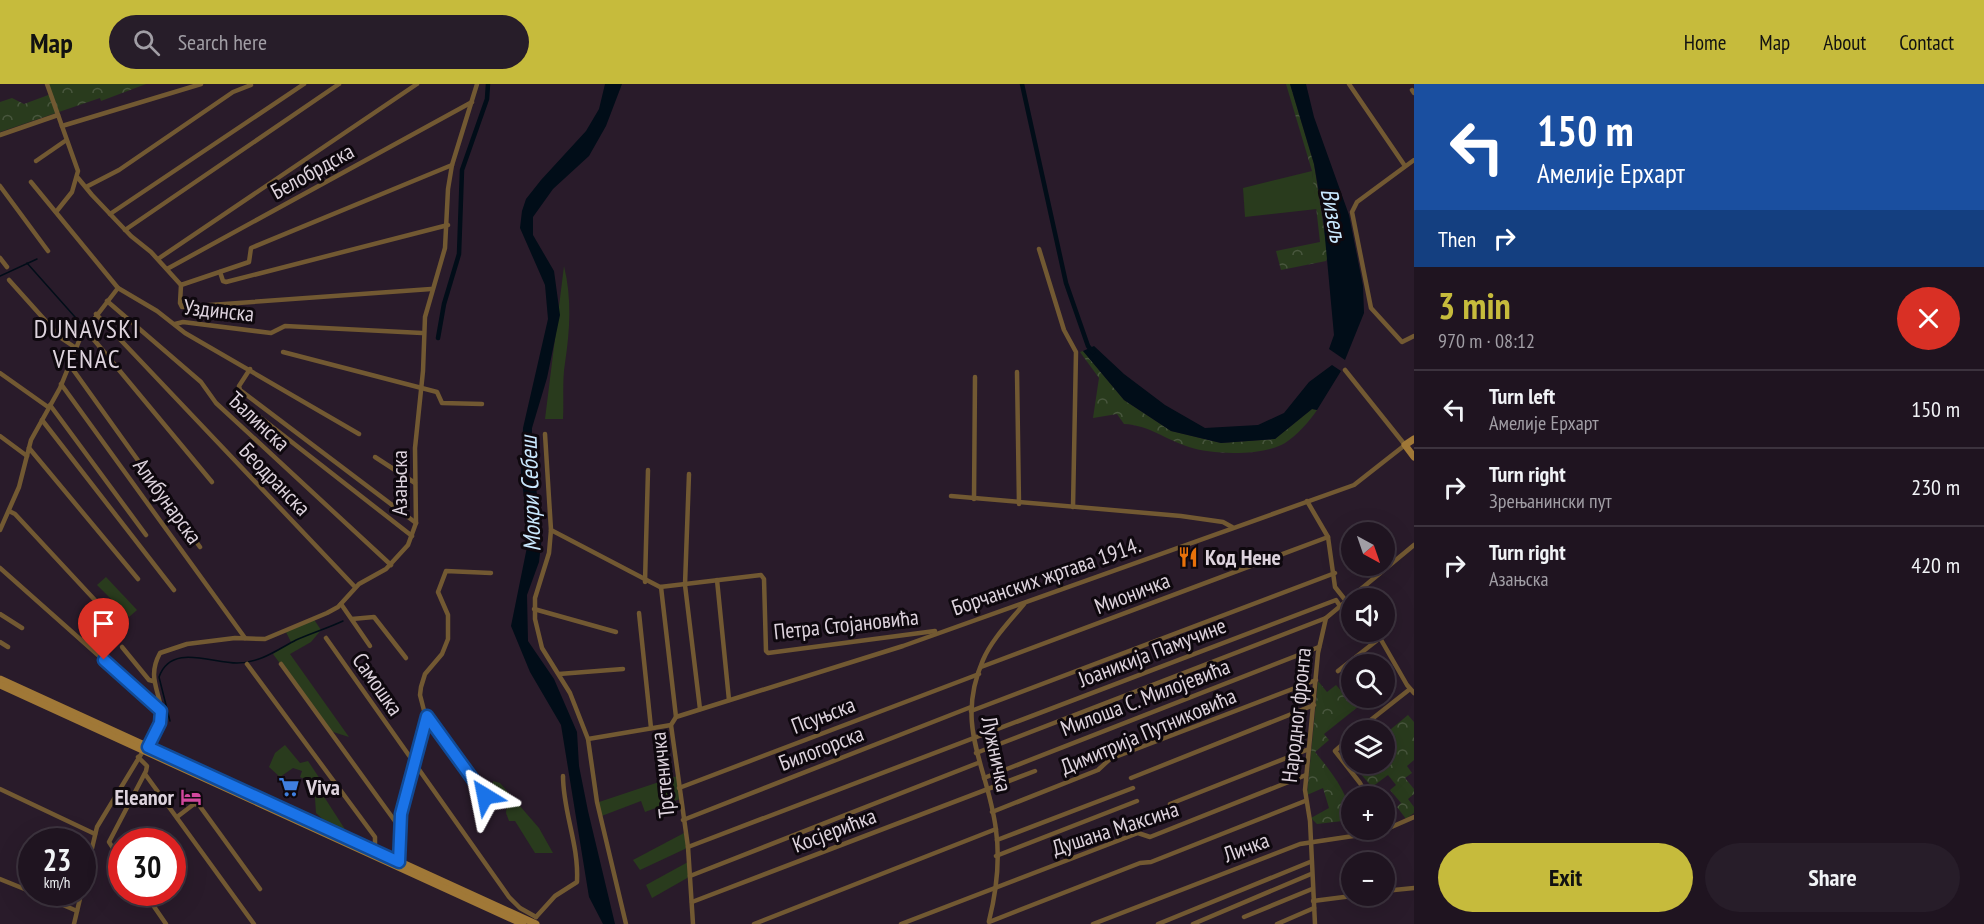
<!DOCTYPE html>
<meta charset="utf-8">
<style>
body{margin:0;font-family:"PT Sans Narrow",sans-serif;background:#271d29;color:#f1f3f6;height:100vh;display:flex;flex-direction:column;font-size:22px;white-space:nowrap}
*{box-sizing:border-box;margin:0}
p{font-size:20px;color:#a19ea5}
.icon{flex:none;width:33px;height:33px;fill:none;stroke:currentColor;stroke-width:2;stroke-linecap:round;stroke-linejoin:round}
.map{position:relative;flex:1;overflow:hidden}
.drawer{display:flex;flex-direction:column;background:#1f1420;width:570px}
.drawer>*{flex:none}
.top-card{background:#1a4fa0;color:#fff;overflow:hidden}
.needle{width:39px;rotate:140deg}
.fabs{position:absolute;left:1341px;top:438px;display:grid;gap:12px}
.fabs a{display:grid;place-items:center;width:54px;height:54px;border-radius:50%;background:#1f1420;box-shadow:0 6px 24px #0002,0 0 0 2px #3c333e;font-size:30px}
.speed{position:absolute;left:18px;top:744px;display:flex;gap:12px;font-size:30px;font-weight:700;text-align:center}
.speed>*{display:grid;place-content:center;width:78px;height:78px;border-radius:50%;background:#1f1420;box-shadow:0 6px 24px #0002,0 0 0 2px #3c333e;line-height:1}
.speed small{font-size:15px;font-weight:400}
.speed .limit{border:9px solid #d22;background:#fff;color:#111}
.pin{position:absolute;display:grid;place-items:center;width:51px;height:51px;color:#fff;margin:-62px -26px;border-radius:50% 50% 50% 0;rotate:-45deg;box-shadow:0 0 6px #0007}
.pin .icon{rotate:45deg}
.me{position:absolute;width:66px;margin:-33px;rotate:325deg;stroke-linejoin:round;filter:drop-shadow(0 0 4px #0008)}
.turn{display:flex;align-items:center;gap:21px;height:126px;padding:0 24px;font-size:27px}
.turn .icon{width:78px;height:78px;stroke-width:2.5}
.turn b{display:block;font-size:42px;line-height:51px}
.then{display:flex;align-items:center;height:57px;padding:0 24px;background:#0003;gap:12px;font-size:22px}
.round{display:grid;place-items:center;flex:none;width:63px;height:63px;border-radius:32px;background:#271d29}
.summary{display:flex;align-items:center;justify-content:space-between;height:102px;padding:0 24px}
h1{font-size:36px;font-weight:700;line-height:45px;color:#c6bb3c}
.cta{display:flex;gap:12px;margin-top:auto;padding:12px 24px}
.cta a{flex:1;height:69px;border-radius:36px;background:#c6bb3c;color:#111;font-size:24px;font-weight:700;line-height:69px;text-align:center}
.cta a+a{background:#271d29;color:#f1f3f6}
ul{padding:0;list-style:none}
li{display:flex;align-items:center;gap:18px;height:78px;padding:0 24px;border-top:2px solid #3c333e}
li div{flex:1}
li b{display:block;font-size:22px}
li em{font-style:normal}
header{display:flex;align-items:center;gap:36px;box-sizing:border-box;height:84px;padding:0 30px;background:#c6bb3c;color:#111}
header strong{font-size:28px}
nav{display:flex;gap:33px;margin-inline-start:auto;font-size:21px}
.search{width:420px;height:54px;background:#271d29;display:flex;align-items:center;gap:15px;box-sizing:border-box;padding:0 21px;border-radius:33px;color:#a19ea5;font-size:22px}
main{display:flex;flex:1;min-height:0}
.map>svg:first-child{display:block}
</style>
<header>
<strong>Map</strong>
<div class="search"><svg class="icon" aria-label="search" viewBox="0 0 24 24"><circle cx="10" cy="10" r="6"/><path d="M15 15l6 6"/></svg>Search here</div>
<nav><a>Home</a><a>Map</a><a>About</a><a>Contact</a></nav>
</header>
<main>
<div class="map">
<svg width="1414" height="840" viewBox="0 0 1414 840">
<defs>
<pattern id="forest-crowns" width="20" height="18" patternUnits="userSpaceOnUse" patternTransform="scale(1.5)"><rect width="20" height="18" fill="#293b1d"/><path d="M2 6a3 3 0 1 1 6 0M12 15a3 3 0 1 1 6 0" fill="none" stroke="#48563d"/></pattern>
</defs>
<rect width="100%" height="100%" fill="#291b2a"/>
<g fill="#293b1d">
<path d="M1312 87 1317 125 1245 133 1243 104Z"/>
<path d="M564 182C572 215 570 246 565 279 562 297 564 317 563 335H545Z"/>
<path d="M106 493 137 526 129 533 97 501Z"/>
<path d="M313 534 321 546 311 558 290 570 349 653 330 647 273 570 291 558 285 546Z"/>
<path d="M285 661 300 679 308 677 326 704 321 708 348 750 328 740 316 729 314 700 300 693 302 687 293 684 280 693 269 683 275 669Z"/>
<path d="M677 692 680 715 645 728 641 717 599 733 596 719Z"/>
<path d="M493 697 500 699 539 744 553 769H535L515 737H509L506 729 507 718 502 715 489 718Z"/>
<path d="M684 749 687 764 640 786 633 776Z"/>
<path d="M688 778 689 793 652 814 646 801Z"/>
</g>
<g fill="url(#forest-crowns)">
<path d="M48 0H146L101 17 100 14 0 48V18L12 14 24 20 51 10Z"/>
<path d="M1286 0H1290L1314 80 1328 172 1326 177 1281 186 1276 167 1320 158 1312 87Z"/>
<path d="M1083 267 1124 316 1171 347 1221 359 1275 355 1312 325 1317 326C1310 337 1296 352 1285 359 1264 372 1212 371 1189 363 1166 356 1149 341 1124 340L1117 330 1093 334 1099 294 1080 268Z"/>
<path d="M1318 597 1327 608 1336 601 1343 609 1351 602 1352 614H1369L1324 650 1329 656 1315 668C1330 686 1351 712 1351 736L1317 740 1311 734 1329 724 1323 704 1307 711Z"/>
<path d="M1408 631 1414 638V676L1407 682 1412 689 1405 694 1414 705V710L1408 715 1414 723V729L1406 735 1397 723 1401 719 1390 706 1396 701 1388 691 1372 703 1352 680H1384L1385 650Z"/>
</g>
<g fill="#010d18">
<path d="M605 0H622L606 42 589 72 553 105 533 133V151L554 187 560 231 547 294 532 344V370L542 452 539 478 527 511 528 557 554 595 577 648 579 682 588 727 615 840H603L589 813 561 641 530 588 511 542 527 463 528 445 521 390 523 344 548 235 545 201 520 144 522 127 526 115 541 96 586 47 599 25Z"/>
<path d="M1290 0H1306L1314 33 1349 131 1363 202 1364 229 1345 276 1329 265 1334 251 1323 132 1314 80Z"/>
<path d="M1094 262 1124 290 1165 321 1205 344 1258 341 1284 329 1309 298 1332 281 1341 287 1317 326 1312 325 1275 355 1221 359 1171 347 1124 316 1083 267Z"/>
</g>
<g fill="none" stroke-linecap="round" stroke-linejoin="round">
<g stroke="#010d18" stroke-width="1.5">
<path d="M27 179 83 242"/>
<path d="M0 192 37 175"/>
<path d="M170 637 159 593C171 559 211 579 237 579 260 579 277 566 296 556 312 549 328 544 343 537"/>
</g>
<g stroke="#010d18" stroke-width="4.5">
<path d="M1022 0 1066 199 1088 262 1093 268"/>
<path d="M438 254 444 220 459 170 462 86 487 15 488 0"/>
</g>
<g stroke="#725932" stroke-width="4.5">
<path d="M47 0 78 87 72 108 56 128"/>
<path d="M1349 0 1405 82"/>
<path d="M1412 6 1414 9"/>
<path d="M62 42 201 0"/>
<path d="M0 51 58 31"/>
<path d="M1414 76 1357 118 1352 128 1371 224 1402 258 1414 252"/>
<path d="M36 77 65 57"/>
<path d="M78 94 92 111 131 152 151 168 181 201 180 219 182 223 431 205"/>
<path d="M31 98 118 204 157 227 185 249 359 350"/>
<path d="M0 102 48 167"/>
<path d="M86 103 119 86 233 8 251 1"/>
<path d="M110 130 304 0"/>
<path d="M125 146 339 0"/>
<path d="M1039 165 1064 246 1076 268 1073 423"/>
<path d="M0 174 7 183"/>
<path d="M158 175 417 0"/>
<path d="M167 185 472 18"/>
<path d="M220 188 223 197 226 198 448 141"/>
<path d="M9 196 61 254 76 264"/>
<path d="M181 201 249 178 251 164 452 81"/>
<path d="M107 217 201 298 216 319 391 481"/>
<path d="M96 230 355 503"/>
<path d="M175 240 183 238 271 249 285 242 422 249"/>
<path d="M85 245 212 398"/>
<path d="M283 268 437 308 442 319 482 320"/>
<path d="M69 280 200 463"/>
<path d="M250 285 239 302 240 306 416 439"/>
<path d="M1017 288 1019 420"/>
<path d="M0 289 48 323"/>
<path d="M61 300 245 554"/>
<path d="M50 321 146 451"/>
<path d="M261 334 412 452"/>
<path d="M42 336 174 506"/>
<path d="M545 350 551 446 549 469 535 514V535L542 564 570 609 588 655 597 718 626 840"/>
<path d="M0 352 27 372"/>
<path d="M29 364 138 495"/>
<path d="M375 373 415 399"/>
<path d="M689 390 685 501 700 625"/>
<path d="M951 412 1181 432 1223 438 1232 443"/>
<path d="M974 415 975 293"/>
<path d="M1307 417 1328 453 1335 503 1346 517"/>
<path d="M9 427 15 430 106 528"/>
<path d="M0 446 19 403 31 356 60 304 81 252 118 204"/>
<path d="M551 446 660 503 761 491 764 495 766 567 768 569 935 547"/>
<path d="M0 484 161 627"/>
<path d="M717 496 729 616"/>
<path d="M645 498 648 386"/>
<path d="M661 503 676 633 671 641 688 763 693 840"/>
<path d="M341 520 370 562"/>
<path d="M534 525 616 548"/>
<path d="M639 529 651 644"/>
<path d="M0 530 22 544"/>
<path d="M352 535 374 533 406 574"/>
<path d="M326 554 509 813 520 824 536 833"/>
<path d="M0 558 8 563"/>
<path d="M122 563 149 596 153 597"/>
<path d="M247 580 375 753V767"/>
<path d="M281 580 400 744"/>
<path d="M981 583 1328 453"/>
<path d="M1338 587 1380 554 1407 601 1414 609"/>
<path d="M559 590 623 585"/>
<path d="M971 627 1335 489"/>
<path d="M427 632 485 712"/>
<path d="M676 633 903 562 1354 401 1405 361 1345 286"/>
<path d="M1358 646 1410 605"/>
<path d="M1352 652 1335 667 1360 699 1367 712"/>
<path d="M588 655 671 641"/>
<path d="M976 669 1326 534 1414 461"/>
<path d="M145 690 254 840"/>
<path d="M984 694 1319 563"/>
<path d="M1131 694 1314 621"/>
<path d="M679 704 979 590"/>
<path d="M0 705 95 750"/>
<path d="M1170 720 1309 665"/>
<path d="M992 728 1098 686 1110 675 1316 596"/>
<path d="M177 733 194 720 199 721 260 805"/>
<path d="M683 736 971 623"/>
<path d="M997 756 1133 704"/>
<path d="M688 763 1336 516 1340 522"/>
<path d="M996 772 1137 717"/>
<path d="M122 778 109 758 146 687 147 682 138 673"/>
<path d="M399 778 401 730 427 638 420 611 421 603 425 590 442 570 448 555V531L438 508 446 487 491 489"/>
<path d="M690 792 978 679"/>
<path d="M0 795 32 808"/>
<path d="M1384 807 1414 804"/>
<path d="M33 808 77 827"/>
<path d="M144 808 166 840"/>
<path d="M1313 817 1352 812"/>
<path d="M692 818 1035 687"/>
<path d="M536 833 555 812 577 798C579 760 563 728 563 692"/>
<path d="M1244 833 1312 805"/>
<path d="M989 837C996 809 1000 775 996 746 988 682 954 643 983 576 992 555 1010 537 1024 520"/>
<path d="M989 838 1140 779 1151 778 1305 717"/>
<path d="M74 840 97 743 160 639C166 612 144 598 160 569L187 560 235 554 265 555 327 529 338 523 359 500 386 485 408 461 416 439 415 364 423 287 425 233 445 164 448 105 452 81 477 0"/>
<path d="M754 840 996 745"/>
<path d="M901 840 1138 749 1150 753 1306 691"/>
<path d="M1093 840 1300 760 1380 748 1414 733"/>
<path d="M1158 840 1310 778"/>
<path d="M1193 840 1311 790"/>
<path d="M1277 840 1314 824"/>
<path d="M1315 840 1310 737 1305 706 1318 569 1326 534"/>
</g>
<g stroke="#a07837" stroke-width="7">
<path d="M1414 355 1405 361 1414 373"/>
<path d="M0 595 536 840"/>
<path d="M0 601 523 840"/>
</g>
</g>
<g fill="none" stroke-linecap="round" stroke-linejoin="round">
<g stroke="#114b97" stroke-width="15">
<path id="route" d="M104 576 161 627 160 639 148 663 399 778 401 730 427 632 485 712"/>
</g>
<use href="#route" stroke="#1a73e8" stroke-width="10"/>
</g>
<defs>
<g id="restaurant-bare" transform="scale(1.62)"><path d="M-5-6h1v4h1v-4h1v4h1v-4h1v5L-1.5 .5V6h-2V.5L-5-1ZM5-6V6H3V1.5H1.5Q1.5-4 5-6Z" fill="#e8710a" stroke="#0e080e" stroke-width="2.5" paint-order="stroke"/></g>
<g id="supermarket-bare" transform="scale(1.62)"><path d="M-6-5.5h2.5l.6 2H6L4.5 2H-2.5L-4.4-4H-6ZM-1.5 3.2a1.3 1.3 0 1 0 .1 0ZM3 3.2a1.3 1.3 0 1 0 .1 0Z" fill="#3f7fe0" stroke="#0e080e" stroke-width="2.5" paint-order="stroke"/></g>
<g id="hotel-bare" transform="scale(1.62)"><path d="M-6-4.5h1.5V1H6V5H4.5V3h-9V5H-6ZM-4 0a1.8 1.8 0 1 1 3.6 0ZM.5 0V-2.5h3Q6-2.5 6 0Z" fill="#d1479c" stroke="#0e080e" stroke-width="2.5" paint-order="stroke"/></g>
</defs>
<g fill-rule="evenodd">
<use href="#restaurant-bare" x="1188" y="473"/>
<use href="#supermarket-bare" x="289" y="703"/>
<use href="#hotel-bare" x="191" y="713"/>
</g>
<g text-anchor="middle" dominant-baseline="central" stroke-width="6" stroke-linejoin="round" paint-order="stroke">
<g font-size="22" fill="#ddd3dd" stroke="#0e080e">
<text transform="translate(312 87) rotate(-29)">Белобрдска</text>
<text transform="translate(219 226) rotate(6)">Уздинска</text>
<text transform="translate(259 337) rotate(43)">Ђалинска</text>
<text transform="translate(275 395) rotate(46)">Беодранска</text>
<text transform="translate(399 399) rotate(-90)">Азањска</text>
<text transform="translate(168 417) rotate(54)">Алибунарска</text>
<text transform="translate(1046 492) rotate(-19)">Борчанских жртава 1914.</text>
<text transform="translate(1132 509) rotate(-21)">Мионичка</text>
<text transform="translate(846 540) rotate(-6)">Петра Стојановића</text>
<text transform="translate(1152 568) rotate(-21)">Јоаникија Памучине</text>
<text transform="translate(378 600) rotate(55)">Самошка</text>
<text transform="translate(1145 613) rotate(-21)">Милоша С. Милојевића</text>
<text transform="translate(823 631) rotate(-21)">Псуњска</text>
<text transform="translate(1296 631) rotate(-84)">Народног фронта</text>
<text transform="translate(1148 647) rotate(-23)">Димитрија Путниковића</text>
<text transform="translate(821 664) rotate(-21)">Билогорска</text>
<text transform="translate(997 670) rotate(78)">Лужничка</text>
<text transform="translate(662 691) rotate(-96)">Трстеничка</text>
<text transform="translate(1115 744) rotate(-18)">Душана Максина</text>
<text transform="translate(834 746) rotate(-21)">Косјерићка</text>
<text transform="translate(1246 763) rotate(-21)">Личка</text>
</g>
<g font-size="22" font-weight="bold" fill="#ddd3dd" stroke="#0e080e" text-anchor="start">
<text x="1205" y="473">Код Нене</text>
<text x="306" y="703">Viva</text>
<text x="174" y="713" text-anchor="end">Eleanor</text>
</g>
<g font-size="24" font-style="italic" fill="#cae8fe" stroke="#0e080e">
<text transform="translate(1334 131) rotate(79)">Визељ</text>
<text transform="translate(530 410) rotate(-92)">Мокри Себеш</text>
</g>
<g font-size="26" letter-spacing="1.5" fill="#ddd3dd" stroke="#0e080e">
<text x="87" y="244">DUNAVSKI<tspan x="87" dy="30">VENAC</tspan></text>
</g>
</g>
</svg>
<div class="fabs">
<a><svg class="needle" viewBox="-14 -14 28 28"><path d="M0-13l5 13h-10z" fill="#e53935"/><path d="M0 13l5-13h-10z" fill="#a19ea5"/></svg></a>
<a><svg class="icon" aria-label="sound" viewBox="0 0 24 24"><path d="M4 9h4l5-4v14l-5-4H4zM17 9q2 3 0 6"/></svg></a>
<a><svg class="icon" aria-label="search" viewBox="0 0 24 24"><circle cx="10" cy="10" r="6"/><path d="M15 15l6 6"/></svg></a>
<a><svg class="icon" aria-label="layers" viewBox="0 0 24 24"><path d="M12 4l9 5-9 5-9-5zM3 14l9 5 9-5"/></svg></a>
<a>+</a>
<a>−</a>
</div>
<div class="speed"><div>23<small>km/h</small></div><div class="limit">30</div></div>
<div class="pin" style="left:104px;top:576px;background:#d93025"><svg class="icon" aria-label="arrive" viewBox="0 0 24 24"><path d="M6 21V4h12l-3 4 3 4H6"/></svg></div>
<svg class="me" style="left:485px;top:712px" viewBox="-20 -20 40 40"><path d="M0-17L14 15 0 8-14 15z" fill="#1a73e8" stroke="#fff" stroke-width="4"/></svg>
</div>
<section class="drawer">
<div class="top-card">
<div class="turn"><svg class="icon" aria-label="left" viewBox="0 0 24 24"><path d="M17 20v-9H6M10 6l-5 5 5 5"/></svg><div><b>150 m</b>Амелије Ерхарт</div></div>
<div class="then">Then<svg class="icon" aria-label="right" viewBox="0 0 24 24"><path d="M7 20v-9h11M14 6l5 5-5 5"/></svg></div>
</div>
<div class="summary"><div><h1>3 min</h1><p>970 m · 08:12</p></div><a class="round" style="background:#d93025;color:#fff"><svg class="icon" aria-label="close" viewBox="0 0 24 24"><path d="M6 6l12 12M18 6L6 18"/></svg></a></div>
<ul>
<li><svg class="icon" aria-label="left" viewBox="0 0 24 24"><path d="M17 20v-9H6M10 6l-5 5 5 5"/></svg><div><b>Turn left</b><p>Амелије Ерхарт</p></div><em>150 m</em></li>
<li><svg class="icon" aria-label="right" viewBox="0 0 24 24"><path d="M7 20v-9h11M14 6l5 5-5 5"/></svg><div><b>Turn right</b><p>Зрењанински пут</p></div><em>230 m</em></li>
<li><svg class="icon" aria-label="right" viewBox="0 0 24 24"><path d="M7 20v-9h11M14 6l5 5-5 5"/></svg><div><b>Turn right</b><p>Азањска</p></div><em>420 m</em></li>
</ul>
<div class="cta"><a>Exit</a><a>Share</a></div>
</section>
</main>
